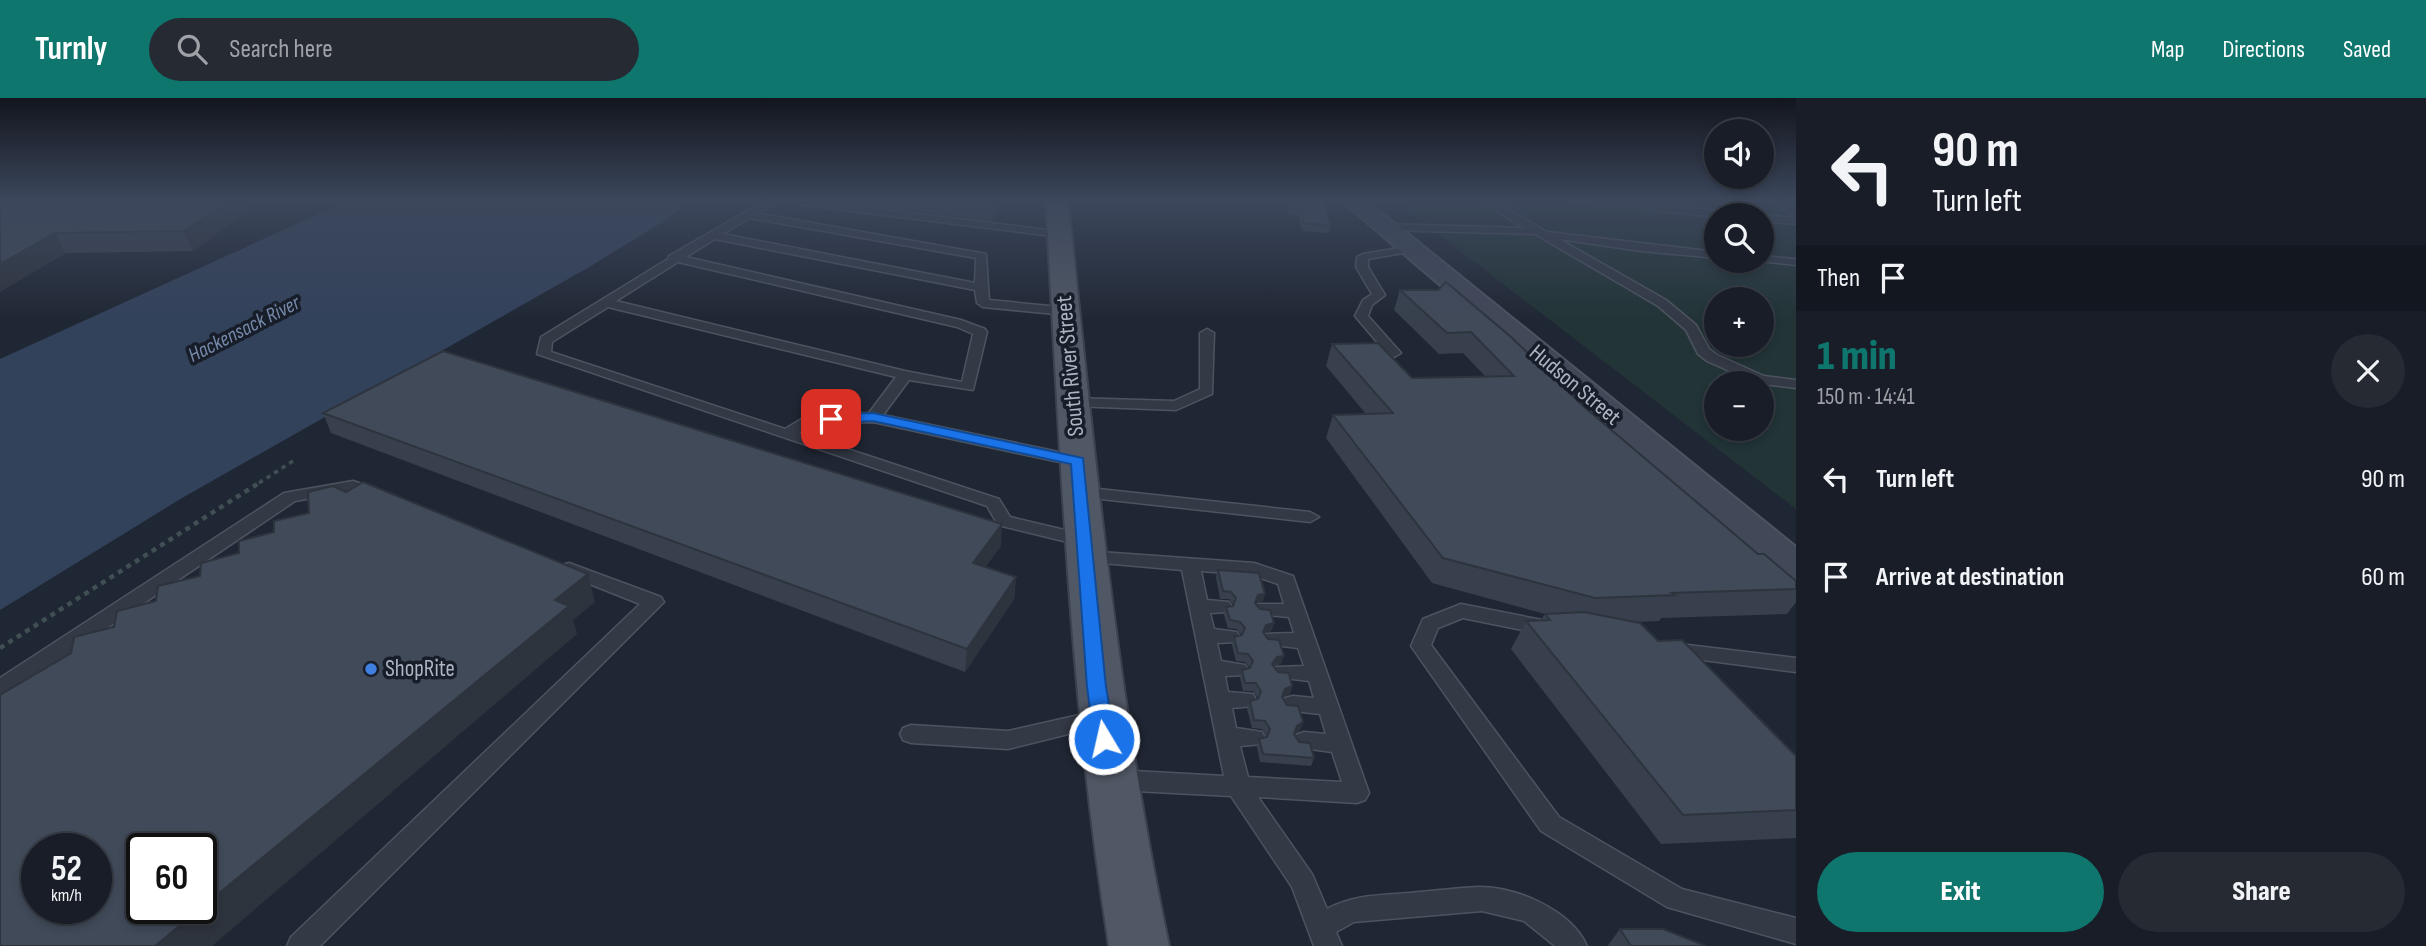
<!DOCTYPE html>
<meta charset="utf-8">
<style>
body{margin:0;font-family:"Sofia Sans Condensed",sans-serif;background:#252a33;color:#f1f3f6;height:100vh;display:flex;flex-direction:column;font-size:26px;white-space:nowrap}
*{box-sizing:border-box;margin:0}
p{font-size:23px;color:#9fa2a7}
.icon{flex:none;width:38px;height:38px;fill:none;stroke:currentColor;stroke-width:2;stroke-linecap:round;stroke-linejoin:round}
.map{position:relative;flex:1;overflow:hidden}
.drawer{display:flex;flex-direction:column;background:#181d27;width:630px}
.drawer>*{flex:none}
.top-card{background:#181d27;color:#f1f3f6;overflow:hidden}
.tools{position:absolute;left:1704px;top:21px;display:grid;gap:14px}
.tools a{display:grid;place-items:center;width:70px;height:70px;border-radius:50%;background:#181d27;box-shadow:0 4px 10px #0003,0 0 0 2px #363b44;font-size:35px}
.speed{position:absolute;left:21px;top:735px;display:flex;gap:14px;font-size:35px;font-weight:700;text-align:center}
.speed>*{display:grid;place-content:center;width:91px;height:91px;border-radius:50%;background:#181d27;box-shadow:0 4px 10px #0003,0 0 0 2px #363b44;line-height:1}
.speed small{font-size:18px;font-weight:400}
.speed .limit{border:4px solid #111;border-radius:10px;background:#fff;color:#111}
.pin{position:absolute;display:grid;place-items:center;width:60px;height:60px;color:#fff;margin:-30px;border-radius:14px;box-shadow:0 4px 10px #0006}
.me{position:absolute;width:77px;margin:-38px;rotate:351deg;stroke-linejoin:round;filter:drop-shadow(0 0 5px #0008)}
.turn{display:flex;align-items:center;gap:24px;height:147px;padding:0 21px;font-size:32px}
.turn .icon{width:91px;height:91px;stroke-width:2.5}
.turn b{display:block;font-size:49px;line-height:60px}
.then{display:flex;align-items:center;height:66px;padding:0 21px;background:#0003;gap:14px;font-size:26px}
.round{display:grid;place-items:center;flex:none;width:74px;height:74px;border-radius:37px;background:#252a33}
.summary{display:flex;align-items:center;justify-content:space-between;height:119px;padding:0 21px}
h1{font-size:42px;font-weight:800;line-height:52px;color:#0f766e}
.cta{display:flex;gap:14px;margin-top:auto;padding:14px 21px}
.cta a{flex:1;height:80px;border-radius:42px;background:#0f766e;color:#fff;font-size:28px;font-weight:800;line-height:80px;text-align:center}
.cta a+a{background:#252a33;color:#f1f3f6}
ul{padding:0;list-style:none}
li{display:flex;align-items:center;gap:21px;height:98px;padding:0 21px}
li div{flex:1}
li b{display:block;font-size:26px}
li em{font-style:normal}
header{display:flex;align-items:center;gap:42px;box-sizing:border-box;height:98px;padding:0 35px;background:#0f766e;color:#fff}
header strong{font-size:33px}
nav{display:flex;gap:38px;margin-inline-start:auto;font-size:24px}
.search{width:490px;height:63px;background:#252a33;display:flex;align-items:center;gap:18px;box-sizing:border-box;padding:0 24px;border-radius:38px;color:#9fa2a7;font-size:26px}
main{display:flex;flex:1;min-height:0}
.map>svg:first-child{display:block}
</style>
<header>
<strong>Turnly</strong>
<div class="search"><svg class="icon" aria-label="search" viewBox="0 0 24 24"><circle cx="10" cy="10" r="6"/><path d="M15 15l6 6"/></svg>Search here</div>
<nav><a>Map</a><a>Directions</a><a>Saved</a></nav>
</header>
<main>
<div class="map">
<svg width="1796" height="848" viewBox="0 0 1796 848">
<rect width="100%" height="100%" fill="#202734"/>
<path fill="#223436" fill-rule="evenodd" d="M1395 103H1796V411ZM1717 117H1762V163H1717ZM1717 201H1762V247H1717ZM1717 285H1762V331H1717Z"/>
<path fill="#33425b" d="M347 103H685L680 111 661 125 591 168 182 400 0 512V261Z"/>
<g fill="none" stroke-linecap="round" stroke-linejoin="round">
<g stroke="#4d5460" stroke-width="3">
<g id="lane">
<path d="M765 103H812L1064 134V138L1060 139 779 104 756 115 986 156 989 202 1070 210V216L1066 217 983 209 977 205 975 192 715 141 686 159 961 222 985 231 987 234 973 292 909 282 883 317 1078 358 1086 363 1084 366 1078 368 873 324 814 325 799 335 999 401 1010 419 1090 438 1093 442 1090 446 1084 448 998 427 987 408 537 256 541 239 668 161 669 158ZM749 120 976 160 975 185 723 136ZM678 164 957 229 973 236 962 284 905 273 616 203ZM608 209 896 279 869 315 810 316 785 331 551 254 552 244Z"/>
<path d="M1481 103H1494L1547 134 1717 154V160L1641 153 1559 141 1666 202 1696 227 1709 251 1717 257 1764 278 1796 282V290L1756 285 1707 263 1698 256 1686 232 1658 208 1535 136 1384 132 1379 129 1384 126 1524 130Z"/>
<path d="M1570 103H1613L1729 114 1734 117 1717 119Z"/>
<path d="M1773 103H1785L1796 112V126L1762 123V117L1795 120Z"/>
<path d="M1411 148 1415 149V153L1368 161V169L1385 197 1372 207 1368 218 1401 255 1394 259 1389 258 1355 218 1363 202 1372 196 1356 169 1357 159 1363 156Z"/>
<path d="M1762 158 1796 161V167L1758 163H1762Z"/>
<path d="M1207 231 1214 235 1212 296 1176 312 1073 308 1066 304 1073 300 1174 303 1200 291V235Z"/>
<path d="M353 383 382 393 384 397 376 402 351 393 295 403 8 597 0 599V580L284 395Z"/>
<path d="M1080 389 1310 414 1319 419 1310 424 1074 398 1072 394Z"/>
<path d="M1086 453 1254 465 1293 478 1369 695 1365 702 1357 705 1258 699 1312 776 1327 811C1353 797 1380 797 1410 795 1433 793 1456 790 1479 789 1517 789 1571 812 1587 848H1555L1524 823 1482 813 1354 824 1336 834 1342 848H1314L1292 789 1231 698 1116 692 1108 689 1104 682 1108 675 1116 672 1224 678 1182 472 1080 463 1077 459 1080 455ZM1201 473 1252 477 1278 486 1284 506H1258L1255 511 1258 516 1289 519 1294 535 1266 536 1263 541 1266 546 1298 550 1304 568 1276 569 1272 574 1276 579 1309 583 1314 600 1293 598 1285 600 1282 606 1285 612 1320 616 1326 636 1304 634 1296 637 1293 643 1296 649 1332 654 1342 684 1248 679 1240 648 1262 646 1265 640 1262 634 1236 630 1232 610 1253 608 1256 602 1253 596 1228 594 1225 578 1245 577 1248 572 1245 567 1221 563 1217 545 1237 544 1240 539 1237 534 1214 531 1210 515 1229 514 1232 509 1229 504 1207 502Z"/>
<path d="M569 465 661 499 664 504 320 848H287L291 839 640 506 562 475 560 471 562 467Z"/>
<path d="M1461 506 1547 523 1554 525 1557 530 1554 535 1547 537 1463 520 1438 530 1431 547 1559 719 1682 791 1796 820V846L1667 809 1541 733 1411 548 1423 521Z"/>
<path d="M1671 545 1796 560V574L1664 557 1661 552 1664 547Z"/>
<path d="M1101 612 1109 614 1112 620 1109 626 1008 651 911 645 903 642 900 636 903 630 911 627 1008 633Z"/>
</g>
</g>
<g stroke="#4d5460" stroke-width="4">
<path id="secondary" d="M1342 103H1367L1796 449V483L1782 479Z"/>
</g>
<g stroke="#3c424e" stroke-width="4">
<path id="primary" d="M1046 103H1068C1094 353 1117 602 1169 848H1109C1070 601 1060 353 1046 103Z"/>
</g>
<path stroke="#3f4f53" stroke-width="3.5" stroke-dasharray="4.5 4.5" stroke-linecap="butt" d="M259 385 293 363"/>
<path stroke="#3f4f53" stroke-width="4.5" stroke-dasharray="5 5" stroke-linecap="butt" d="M0 550 262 383"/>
<use href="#lane" fill="#333945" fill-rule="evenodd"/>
<use href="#secondary" fill="#414858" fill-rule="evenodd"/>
<use href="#primary" fill="#515865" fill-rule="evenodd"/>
</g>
<g fill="#38404d">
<path d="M262 103 193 153 66 155 0 104Z"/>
<path d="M837 103H1006L992 123Z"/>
<path d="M1282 103H1323L1331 128 1329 135 1302 133 1298 117H1291Z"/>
<path d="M1400 192H1438L1583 308 1758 456 1796 483V504L1787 516 1661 520 1659 523 1636 524 1796 658V740L1661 746 1511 551 1526 523 1541 522 1545 516 1432 485 1326 340 1333 317 1366 316 1326 268 1332 246 1412 280 1485 278 1463 255 1439 256 1394 212Z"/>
<path d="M323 315 1001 448 985 469 1016 479 1014 501 965 574 331 335Z"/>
<path d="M1218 472 1263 503 1256 505 1274 525 1271 533 1264 535 1281 566 1274 568 1292 588 1290 596 1283 599 1300 633 1294 636 1299 644 1314 660 1311 668 1260 664 1257 649 1259 641 1267 639 1262 631 1252 630 1247 611 1250 603 1258 600 1253 593H1243L1240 580 1242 572 1250 570 1245 564 1236 563 1232 547 1234 539 1242 537 1237 531 1228 530 1224 517 1226 509 1234 507 1229 501H1220L1216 479Z"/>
<path d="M1620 831 1706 848H1609L1608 847Z"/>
</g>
<g fill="#2e343e">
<path d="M228 103H262L193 153 184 133Z"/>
<path d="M993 103H1006L992 123Z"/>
<path d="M55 135 66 155 0 194V166Z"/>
<path d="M1002 426 1001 448 972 487 973 465Z"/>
<path d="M588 476 595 504 573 522 577 536 212 848H155L555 502Z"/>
<path d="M1016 479 1014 501 965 574 967 551Z"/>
<path d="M1265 496 1263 503 1256 505 1253 512 1258 497Z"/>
<path d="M1274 525 1271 533 1264 535 1261 542 1266 527Z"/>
<path d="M1284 558 1281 566 1274 567 1269 574 1272 566 1277 559Z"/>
<path d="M1292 588 1290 596 1283 599 1285 591Z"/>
<path d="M1303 624 1300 633 1294 636 1297 628Z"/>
</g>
<g fill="#414a59" stroke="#2e343e" stroke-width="2" fill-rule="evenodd">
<path d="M0 103H228L184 133 55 135 0 166Z"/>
<path d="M1288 103H1323L1331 128 1304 125 1300 110H1293Z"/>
<path d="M1446 184 1511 239 1583 308 1758 456H1764L1796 483V491L1672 495 1675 497 1595 500 1443 460 1333 317 1393 315 1332 246 1378 245 1412 280 1514 278 1471 234 1447 235 1400 192H1438Z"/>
<path d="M443 253 1002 426 973 465 1016 479 967 551 323 315Z"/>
<path d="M363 384 588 476 555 502 569 508 201 810V751H142V810H201L155 848H0V597L71 555 74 539 114 529 117 513 156 503 158 488 200 478 201 465 239 455V443L274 434V423L309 415 308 394 333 388 346 394ZM37 751H96V810H37Z"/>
<path d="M1218 472 1259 475 1265 496 1258 497 1255 505 1260 511 1270 512 1274 525 1266 527 1263 534 1268 541 1279 542 1284 558 1277 559 1272 566 1278 574 1289 575 1292 588 1285 591 1282 599 1287 607 1298 608 1303 624 1297 628 1294 636 1299 644 1310 645 1314 660 1263 656 1259 641 1267 639 1270 631 1265 623 1254 622 1250 603 1258 601 1261 593 1256 585H1245L1242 572 1250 570 1253 563 1248 556 1238 555 1234 539 1242 537 1245 530 1240 524 1230 522 1226 509 1233 508 1236 500 1231 494 1223 493Z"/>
<path d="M1584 514 1640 525 1658 543 1682 542 1796 658V712L1683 717 1526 523 1550 522 1545 516Z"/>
<path d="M1620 831H1663L1706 848H1631Z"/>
</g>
<linearGradient id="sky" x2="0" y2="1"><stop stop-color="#12151d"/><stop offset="0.46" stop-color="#3c475c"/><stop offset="1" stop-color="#3c475c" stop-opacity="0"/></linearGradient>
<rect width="1796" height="222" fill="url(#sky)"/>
<path fill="#1a73e8" stroke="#114b97" stroke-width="2" d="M873 315 1083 360 1106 589 1115 641 1112 646 1104 649 1097 646 1094 641 1087 589 1071 366 873 323 831 325 824 321 831 316Z"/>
<circle fill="#3f7fe0" stroke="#181e29" stroke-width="2.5" cx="371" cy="571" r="7"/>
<g text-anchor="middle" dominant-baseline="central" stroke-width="7" stroke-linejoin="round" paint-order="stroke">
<g font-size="21" font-style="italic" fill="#7589aa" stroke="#181e29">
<text transform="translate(244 231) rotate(-27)">Hackensack River</text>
</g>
<g font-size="23" fill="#adb4c2" stroke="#181e29">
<text transform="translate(1070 268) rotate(-95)">South River Street</text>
<text transform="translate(1575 287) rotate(40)">Hudson Street</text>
</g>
<g font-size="23" fill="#adb4c2" stroke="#181e29" text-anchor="start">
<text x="385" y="571">ShopRite</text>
</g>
</g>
</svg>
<div class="tools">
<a><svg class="icon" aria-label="sound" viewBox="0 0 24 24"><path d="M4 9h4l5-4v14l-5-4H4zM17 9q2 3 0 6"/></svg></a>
<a><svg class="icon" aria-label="search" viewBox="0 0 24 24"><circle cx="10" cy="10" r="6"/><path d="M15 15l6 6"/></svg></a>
<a>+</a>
<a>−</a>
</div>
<div class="speed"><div>52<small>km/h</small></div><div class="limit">60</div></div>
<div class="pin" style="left:831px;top:321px;background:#d93025"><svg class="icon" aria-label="arrive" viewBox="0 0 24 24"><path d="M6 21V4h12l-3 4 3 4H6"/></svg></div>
<svg class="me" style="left:1104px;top:641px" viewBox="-20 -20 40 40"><circle r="17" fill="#1a73e8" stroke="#fff" stroke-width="3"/><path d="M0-11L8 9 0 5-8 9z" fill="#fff"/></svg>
</div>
<section class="drawer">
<div class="top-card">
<div class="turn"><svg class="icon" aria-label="left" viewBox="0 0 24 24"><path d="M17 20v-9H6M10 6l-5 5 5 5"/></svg><div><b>90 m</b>Turn left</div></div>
<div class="then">Then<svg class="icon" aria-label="arrive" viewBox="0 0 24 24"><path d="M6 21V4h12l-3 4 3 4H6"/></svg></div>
</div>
<div class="summary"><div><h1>1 min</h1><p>150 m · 14:41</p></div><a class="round"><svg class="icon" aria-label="close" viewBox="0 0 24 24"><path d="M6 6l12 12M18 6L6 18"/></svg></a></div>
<ul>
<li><svg class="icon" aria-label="left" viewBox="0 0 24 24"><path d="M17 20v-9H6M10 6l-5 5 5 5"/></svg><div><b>Turn left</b></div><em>90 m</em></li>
<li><svg class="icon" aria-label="arrive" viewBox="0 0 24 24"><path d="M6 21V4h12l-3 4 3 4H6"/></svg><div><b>Arrive at destination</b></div><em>60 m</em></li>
</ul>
<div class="cta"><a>Exit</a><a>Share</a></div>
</section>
</main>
